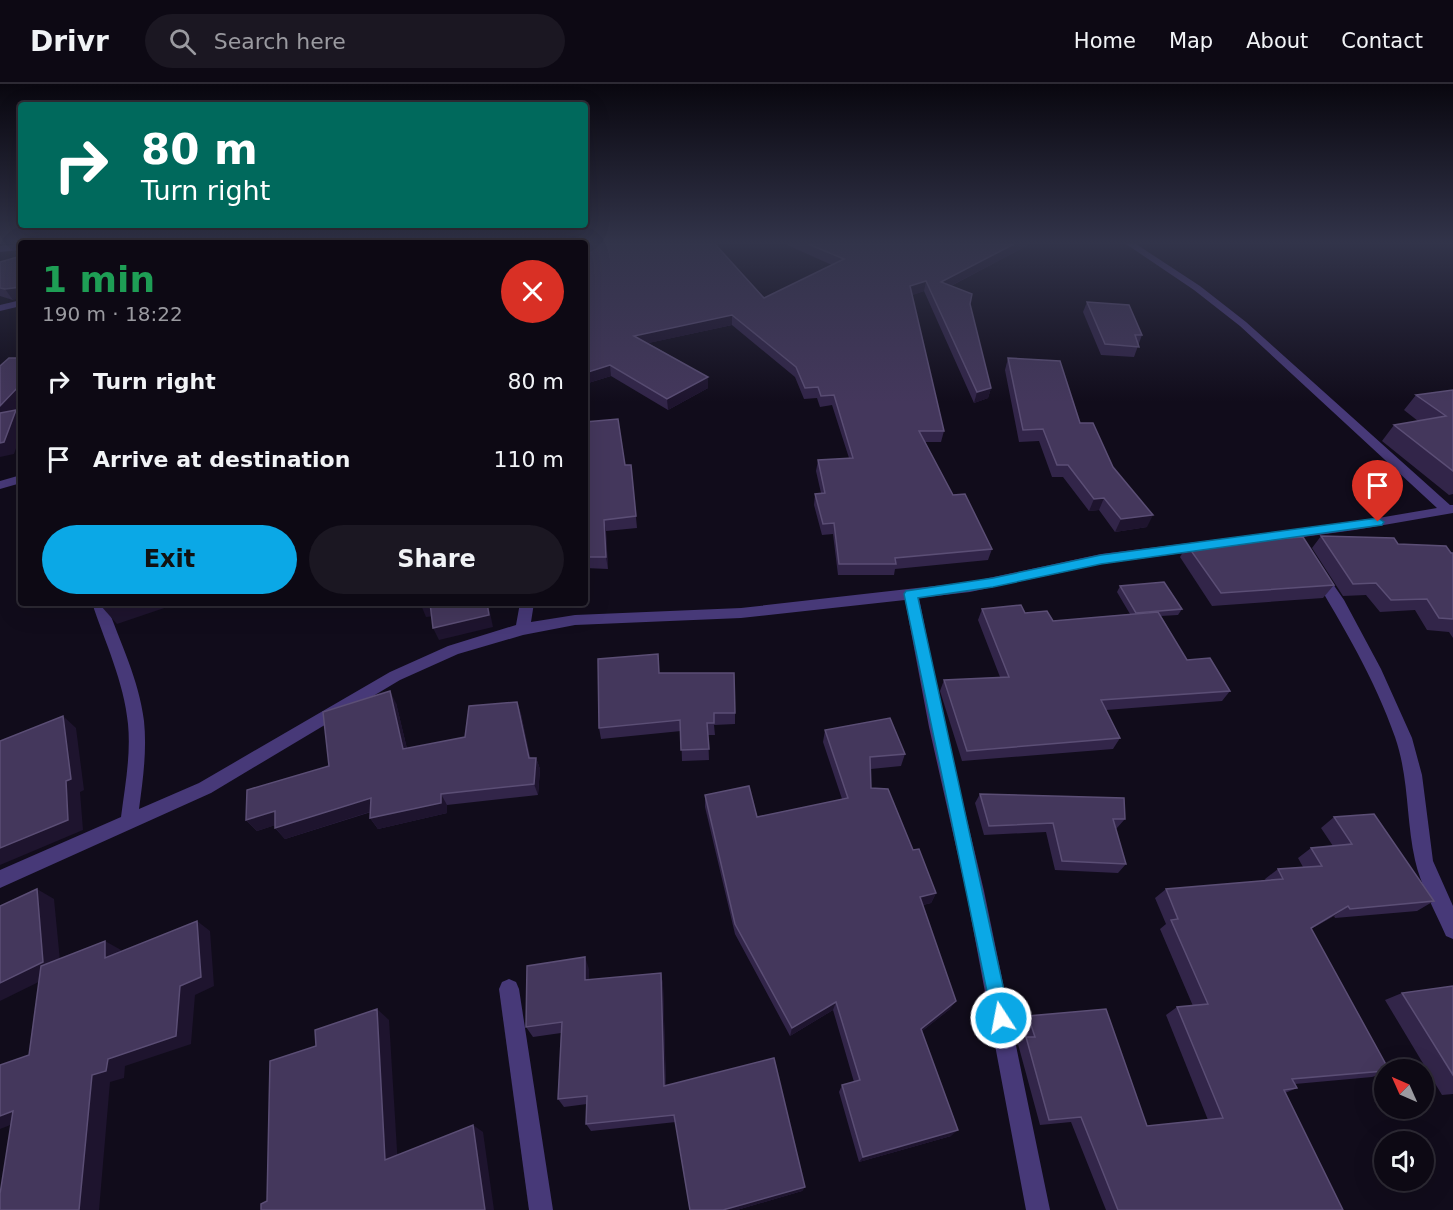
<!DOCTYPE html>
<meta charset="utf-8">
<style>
body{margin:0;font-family:"DejaVu Sans",sans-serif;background:#1b1722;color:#f1f3f6;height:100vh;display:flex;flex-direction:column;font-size:22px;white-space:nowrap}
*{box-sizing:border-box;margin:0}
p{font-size:20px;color:#9a9aa0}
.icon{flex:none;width:33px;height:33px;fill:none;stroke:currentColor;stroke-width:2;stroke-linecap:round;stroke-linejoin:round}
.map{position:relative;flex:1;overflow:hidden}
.panel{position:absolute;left:18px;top:156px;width:570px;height:366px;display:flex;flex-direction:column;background:#0d0914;border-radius:6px;box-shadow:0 6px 24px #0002,0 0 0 2px #2d2a34}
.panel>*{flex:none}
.hud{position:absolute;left:18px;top:18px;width:570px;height:126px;border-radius:6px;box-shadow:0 6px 24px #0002,0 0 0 2px #2d2a34;background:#00695c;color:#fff;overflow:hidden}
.needle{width:39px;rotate:315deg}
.buttons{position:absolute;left:1374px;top:975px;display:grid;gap:12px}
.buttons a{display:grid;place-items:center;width:60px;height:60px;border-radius:50%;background:#0d0914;box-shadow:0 6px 24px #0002,0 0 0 2px #2d2a34;font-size:30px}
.pin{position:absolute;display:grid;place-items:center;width:51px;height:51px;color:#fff;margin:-62px -26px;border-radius:50% 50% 50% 0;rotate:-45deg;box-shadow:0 0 6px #0007}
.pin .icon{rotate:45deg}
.me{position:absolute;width:66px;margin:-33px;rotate:349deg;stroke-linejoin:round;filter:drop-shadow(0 0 4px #0008)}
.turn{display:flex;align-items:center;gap:21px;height:126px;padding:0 24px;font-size:27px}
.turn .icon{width:78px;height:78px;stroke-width:2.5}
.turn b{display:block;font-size:42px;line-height:51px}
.round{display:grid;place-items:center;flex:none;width:63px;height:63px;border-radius:32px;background:#1b1722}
.overview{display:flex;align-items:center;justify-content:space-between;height:102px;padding:0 24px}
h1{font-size:36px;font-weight:700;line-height:45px;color:#1e9e55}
.primary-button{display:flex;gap:12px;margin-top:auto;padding:12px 24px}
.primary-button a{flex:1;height:69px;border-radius:36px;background:#0ba8e6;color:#111;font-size:24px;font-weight:700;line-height:69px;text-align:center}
.primary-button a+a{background:#1b1722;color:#f1f3f6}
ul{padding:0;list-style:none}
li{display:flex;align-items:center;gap:18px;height:78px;padding:0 24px}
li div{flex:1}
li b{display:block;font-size:22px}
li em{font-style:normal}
header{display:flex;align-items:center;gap:36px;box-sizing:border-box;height:84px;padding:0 30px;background:#0d0914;border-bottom:2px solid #2d2a34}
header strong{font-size:28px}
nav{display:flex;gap:33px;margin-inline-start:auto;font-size:21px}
.search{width:420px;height:54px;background:#1b1722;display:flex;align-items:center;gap:15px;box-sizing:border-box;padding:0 21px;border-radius:33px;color:#9a9aa0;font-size:22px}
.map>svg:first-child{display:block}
</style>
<header>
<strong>Drivr</strong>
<div class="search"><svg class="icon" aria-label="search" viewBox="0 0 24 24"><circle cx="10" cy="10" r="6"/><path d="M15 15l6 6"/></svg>Search here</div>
<nav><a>Home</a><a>Map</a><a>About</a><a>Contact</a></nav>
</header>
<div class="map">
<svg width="1453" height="1126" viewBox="0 0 1453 1126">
<rect width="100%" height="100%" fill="#110c1b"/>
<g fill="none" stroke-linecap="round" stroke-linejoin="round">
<g fill="#473978" fill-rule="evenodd">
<path d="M21 160V166L0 168V162Z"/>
<path d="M1126 160H1136L1200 202 1246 238 1450 421H1453V429L1355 446 1101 480 970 508 919 514 945 643 984 807 1050 1126H1026L966 807 929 643 905 516 741 534 575 541 523 551 458 570 400 596 211 709 0 804V786L121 733C125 702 131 671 128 640 124 598 105 558 92 519H106C120 558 139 596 144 637 147 666 143 696 139 725L199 699 390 588 448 562 516 541 520 519H534L531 538 575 531 741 524 970 498 1101 470 1355 438 1437 424 1240 242 1194 206Z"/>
<path d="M21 216V222L0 227V221Z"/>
<path d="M21 391V399L0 405V397Z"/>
<path d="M1319 485 1324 487 1344 516 1381 585 1412 654 1422 691 1433 777 1453 822V855L1446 852C1436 829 1420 800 1415 776 1406 735 1409 693 1395 653 1375 595 1343 542 1312 490Z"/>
<path d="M509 895 516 898 519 905 553 1126H529L499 905 502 898Z"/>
</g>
</g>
<g fill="#322549">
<path d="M585 160 764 214 832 181 785 160H1030L951 202 970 220 991 304 988 314 974 319 924 207 912 211 944 347 941 358H925L953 411 992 465 988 476 895 485 894 491H838L833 450 822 451 814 421 815 410 821 409 816 387 818 376 849 374 832 321 820 323 817 314 804 315 795 293 732 241 648 259 708 293V304L668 326 611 292 585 300Z"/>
<path d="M0 178 13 216 0 212Z"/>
<path d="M1087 218 1142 251 1134 273 1101 271 1083 228Z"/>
<path d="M1008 274 1080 339 1113 383 1147 443 1115 448 1099 426 1089 427 1063 393H1052L1039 357 1019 358 1005 286Z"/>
<path d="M1453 306V410L1449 411 1382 357 1394 341 1418 337 1404 326 1416 311Z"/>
<path d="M585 338 625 381H631L637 444 606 447 608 485 585 484Z"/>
<path d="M1321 452 1398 460 1453 469V554L1449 548 1427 546 1415 526 1380 528 1366 511 1343 512 1312 464Z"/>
<path d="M1187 461 1334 501 1323 514 1212 522 1180 473Z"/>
<path d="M1120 502 1182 525 1178 531 1161 532 1187 576 1230 607 1222 617 1106 626 1120 654 1113 665 962 677 940 607 944 596 1000 593 978 536 982 525 1025 529 1053 537 1130 530 1117 508Z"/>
<path d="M660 589 735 629V640L714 641 715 651H708L709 676 682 677 681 647 601 655 599 644Z"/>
<path d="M517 618 521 630 530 674H536L540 685 538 711 447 721V729L378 745 370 734 371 728 285 755 275 744V741L257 747 246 736 329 682 396 619 407 665 465 653Z"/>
<path d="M825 646 905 670 901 682 871 685V704L913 766 936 809 931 819 923 821 950 925 922 947 951 1052 859 1078 839 1008 842 1001 854 998 833 926 790 952 735 850 705 723V711L757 733 842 715 823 658Z"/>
<path d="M980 710 1125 735 1116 745 1126 780 1118 789 1055 786 1046 748 984 751 975 719Z"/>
<path d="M1334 733 1434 817 1417 827 1335 834 1334 832 1311 845 1384 986V989L1372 993 1295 1000 1297 1004 1285 1009 1343 1126H1106L1071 1038 1040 1041 1018 960 1025 954 1021 939 1028 932 1147 1042 1208 1036 1166 931 1177 923 1193 922 1160 845 1166 840 1155 814 1166 805 1266 797 1265 795 1278 785 1303 783 1298 774 1311 764 1333 762 1321 744Z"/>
<path d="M589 885V896L661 889 663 901 666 1002 805 1103 802 1107 737 1126H690L676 1038 591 1047 586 1040 587 1020 564 1023 558 1015 561 949 533 953 526 943Z"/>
<path d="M1453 902V1010L1442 1011 1385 916 1402 909Z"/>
</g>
<g fill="#1e142e">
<path d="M1014 160H1030L939 208 941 198Z"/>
<path d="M926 197 924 207 908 213 910 202Z"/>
<path d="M21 203V214L13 216 5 205Z"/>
<path d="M732 231V241L635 262 634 252Z"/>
<path d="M610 281 611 292 585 300V289Z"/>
<path d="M708 293V304L668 326 667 315Z"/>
<path d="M21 300V321L1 342 0 340V322Z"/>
<path d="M991 304 988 314 974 319 977 308Z"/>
<path d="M16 326 21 333V350L14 370 0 373V359Z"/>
<path d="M1104 414 1099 426 1089 427 1094 415Z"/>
<path d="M1153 431 1147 443 1115 448 1121 435Z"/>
<path d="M604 436 606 447 608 485 606 473Z"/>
<path d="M111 519H179L117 540 101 522Z"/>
<path d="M430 519 435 532 426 533 421 521Z"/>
<path d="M487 519H488L493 543 439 556 433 544Z"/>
<path d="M390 607 396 619 410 677 403 665Z"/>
<path d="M517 618 521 630 533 685 529 674Z"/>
<path d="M63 632 76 644 84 706 80 708 83 746 0 781V764L66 697Z"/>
<path d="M536 674 540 685 538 711 534 700Z"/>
<path d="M441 710 447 721V729L378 745 370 734Z"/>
<path d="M371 714 379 725 285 755 275 744Z"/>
<path d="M275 727 285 738 257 747 246 736Z"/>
<path d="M37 805 54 815 61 887 0 917V899Z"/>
<path d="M936 809 931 819 915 823 920 813Z"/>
<path d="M1348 822 1334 832 1297 853 1311 844Z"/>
<path d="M197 837 210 847 214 902 195 911 191 960 125 982 124 994 110 998 99 1126H79L92 991 180 902Z"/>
<path d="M105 857 121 866 122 883 105 874Z"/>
<path d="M585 873 589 885V908L585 896Z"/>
<path d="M661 889 663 901 666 1010 664 1002Z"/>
<path d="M956 917 950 925 916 952 921 945Z"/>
<path d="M836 918 833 926 790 952 792 944Z"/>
<path d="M377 925 389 936 398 1082 385 1076Z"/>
<path d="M13 1027 34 1032 0 1045V1032Z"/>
<path d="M473 1041 483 1048 494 1126H485Z"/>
<path d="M958 1046 951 1052 859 1078 863 1073Z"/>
<path d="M805 1103 802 1107 737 1126H723Z"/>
</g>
<g fill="#44375c" stroke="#5b4e75" stroke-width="1.5">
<path d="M585 160H715L764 214 844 175 808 160H1014L941 198 972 210 970 220 991 304 977 308 926 197 910 202 944 347H919L953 411 965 410 992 465 895 474 896 480H839L834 439 823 440 815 410 825 409 818 376 853 374 834 311 821 312 818 303 805 304 796 283 732 231 634 252 708 293 667 315 610 281 585 289Z"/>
<path d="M21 172V203L5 205 0 204V178Z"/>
<path d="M1087 218 1129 221 1142 251H1135L1139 263 1105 260Z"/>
<path d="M9 274H21V300L0 322V282Z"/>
<path d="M1008 274 1060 277 1080 339H1093L1113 383 1153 431 1121 435 1104 414 1094 415 1068 381H1057L1043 345 1023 346Z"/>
<path d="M1453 306V387L1394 341 1446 332 1416 311Z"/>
<path d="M16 326 4 358 0 359V329Z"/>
<path d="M618 335 625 381H631L636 432 604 436 606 473H585V338Z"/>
<path d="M1321 452 1394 454 1398 460 1446 462 1451 469H1453V535L1439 534 1427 515 1391 516 1376 499 1353 500Z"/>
<path d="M1303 453 1334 501 1221 509 1187 461Z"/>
<path d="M1164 498 1182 525 1136 529 1120 502Z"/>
<path d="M100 519H111L101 522Z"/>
<path d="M421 519H487L489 531 433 544 430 519 421 521Z"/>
<path d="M1021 521 1025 529 1047 527 1053 537 1158 528 1187 576 1210 574 1230 607 1101 616 1120 654 967 667 944 596 1009 593 982 525Z"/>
<path d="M658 570 659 589H734L735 629H714V639H707L709 665 681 666 680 636 599 644 598 575Z"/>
<path d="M390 607 403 665 465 653 469 622 517 618 529 674H536L534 700 441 710V719L370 734 371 714 275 744V727L246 736 247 706 329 682 323 628Z"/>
<path d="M63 632 71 695 66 697 68 736 0 764V657Z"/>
<path d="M890 634 905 670 870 673 871 704 888 705 913 766 919 765 936 809 920 813 956 917 921 945 958 1046 863 1073 842 1001 860 996 836 918 792 944 735 840 705 711 749 702 757 733 848 714 825 646Z"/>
<path d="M980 710 1124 714 1125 735H1113L1126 780 1062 777 1053 739 989 742Z"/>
<path d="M1374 730 1434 817 1350 825 1348 822 1311 844 1389 986H1384V987L1292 995 1297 1004 1284 1006 1343 1126H1118L1081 1033 1049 1036 1026 953H1035L1028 932 1106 925 1147 1042 1223 1034 1177 923 1208 920 1171 836 1178 835 1166 805 1283 795 1278 785 1322 782 1311 764 1352 760 1334 733Z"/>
<path d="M37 805 43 878 0 899V822Z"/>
<path d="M197 837 201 893 180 902 176 952 108 975 106 987 92 991 79 1126H0V1110L13 1027 0 1032V981L29 971 41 882 105 857V874Z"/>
<path d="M585 873V896L661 889 664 1002 774 974 805 1103 723 1126H690L674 1031 586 1040 587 1012 558 1015 562 938 526 943 527 882Z"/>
<path d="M1453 902V991L1402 909Z"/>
<path d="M377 925 385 1076 473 1041 485 1126H261V1120L267 1117 270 977 316 962 315 946Z"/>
</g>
<linearGradient id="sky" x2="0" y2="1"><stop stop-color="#09070f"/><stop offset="0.5" stop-color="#32344a"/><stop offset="1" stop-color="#32344a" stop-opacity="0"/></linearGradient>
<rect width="1453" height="318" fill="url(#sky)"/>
<path fill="#0ba8e6" stroke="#076d96" stroke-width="1.5" d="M1378 434 1384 438 1382 441 1101 480 993 503 918 514 1010 934 1008 941 1001 944 994 941 904 510 906 507 993 494 1101 471Z"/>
</svg>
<div class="buttons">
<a><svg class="needle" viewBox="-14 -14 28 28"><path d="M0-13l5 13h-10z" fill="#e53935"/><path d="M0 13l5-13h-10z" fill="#9a9aa0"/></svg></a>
<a><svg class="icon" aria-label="sound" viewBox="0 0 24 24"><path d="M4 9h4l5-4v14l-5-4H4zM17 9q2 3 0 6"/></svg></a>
</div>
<div class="pin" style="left:1378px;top:438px;background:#d93025"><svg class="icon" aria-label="arrive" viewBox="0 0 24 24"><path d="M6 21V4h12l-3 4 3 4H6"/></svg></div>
<svg class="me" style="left:1001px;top:934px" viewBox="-20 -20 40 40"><circle r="17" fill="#0ba8e6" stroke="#fff" stroke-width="3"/><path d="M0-11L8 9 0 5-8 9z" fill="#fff"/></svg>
<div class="hud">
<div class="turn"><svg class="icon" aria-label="right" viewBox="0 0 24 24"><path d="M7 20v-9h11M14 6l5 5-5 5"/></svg><div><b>80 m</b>Turn right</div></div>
</div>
<section class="panel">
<div class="overview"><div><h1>1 min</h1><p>190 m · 18:22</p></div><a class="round" style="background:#d93025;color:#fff"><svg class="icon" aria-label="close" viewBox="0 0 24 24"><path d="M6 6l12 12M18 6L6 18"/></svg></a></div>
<ul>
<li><svg class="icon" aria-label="right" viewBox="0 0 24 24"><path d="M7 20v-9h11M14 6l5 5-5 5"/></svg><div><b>Turn right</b></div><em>80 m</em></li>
<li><svg class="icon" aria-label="arrive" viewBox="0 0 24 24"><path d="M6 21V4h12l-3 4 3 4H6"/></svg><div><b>Arrive at destination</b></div><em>110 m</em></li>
</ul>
<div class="primary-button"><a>Exit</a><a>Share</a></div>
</section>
</div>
